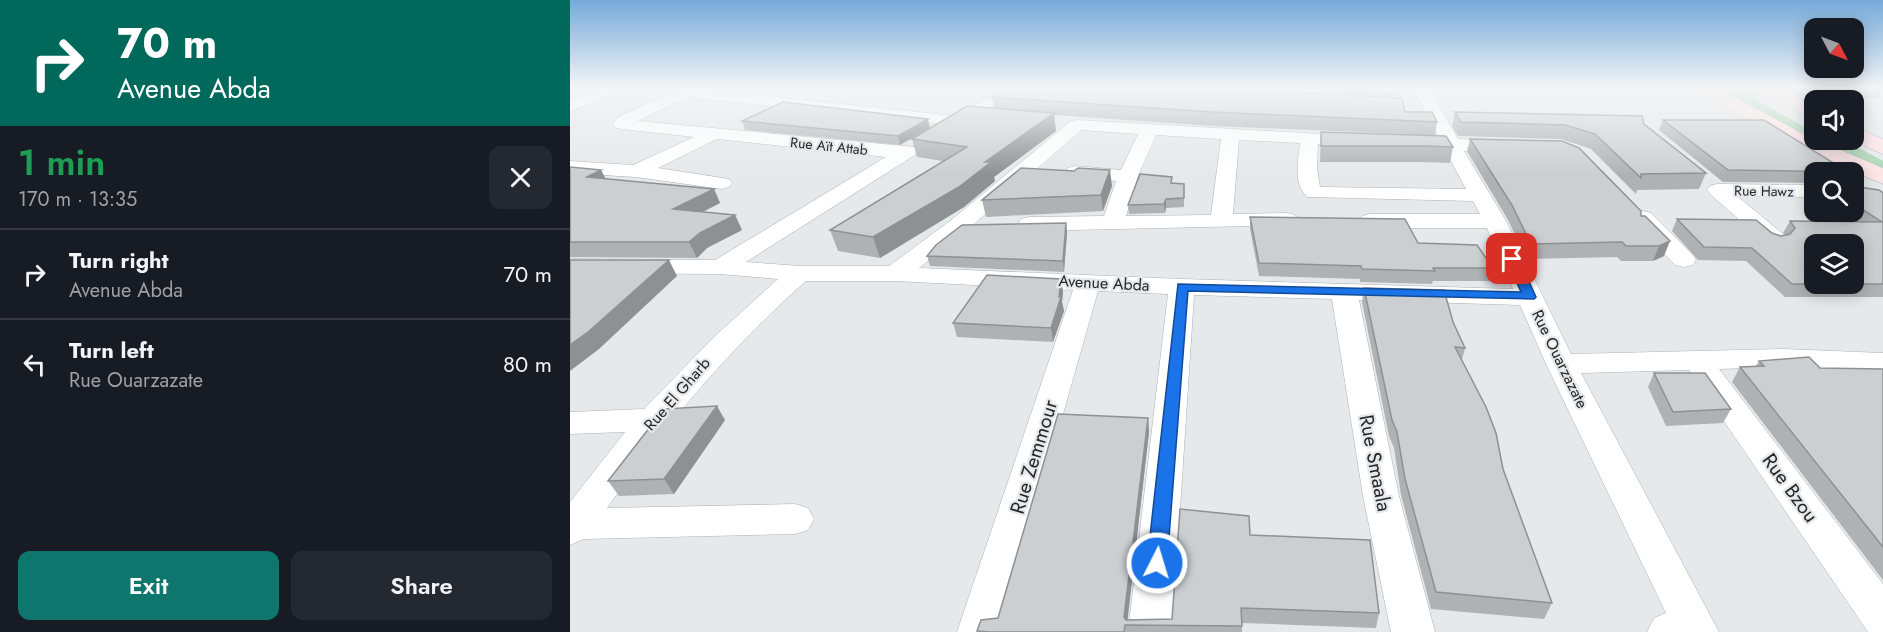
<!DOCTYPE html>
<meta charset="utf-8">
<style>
body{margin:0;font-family:Jost,sans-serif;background:#242831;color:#f1f3f6;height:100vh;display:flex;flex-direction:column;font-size:22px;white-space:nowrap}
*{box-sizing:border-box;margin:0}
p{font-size:20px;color:#9ea1a6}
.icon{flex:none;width:33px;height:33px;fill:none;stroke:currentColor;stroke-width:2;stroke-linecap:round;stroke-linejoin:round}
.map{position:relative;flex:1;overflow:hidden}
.panel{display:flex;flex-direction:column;background:#171b24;width:570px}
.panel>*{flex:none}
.hud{background:#00695c;color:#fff;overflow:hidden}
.needle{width:39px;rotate:131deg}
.tools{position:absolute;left:1234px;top:18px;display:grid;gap:12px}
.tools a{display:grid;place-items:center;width:60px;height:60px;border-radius:12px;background:#171b24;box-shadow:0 3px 15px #0003;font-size:30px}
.pin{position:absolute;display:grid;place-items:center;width:51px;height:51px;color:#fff;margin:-26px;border-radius:12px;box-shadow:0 3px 9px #0006}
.me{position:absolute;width:66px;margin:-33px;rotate:5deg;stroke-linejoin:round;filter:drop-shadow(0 0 4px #0008)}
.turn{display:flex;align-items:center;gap:21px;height:126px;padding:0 18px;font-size:27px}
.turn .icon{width:78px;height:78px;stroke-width:2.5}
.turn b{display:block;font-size:42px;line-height:51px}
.round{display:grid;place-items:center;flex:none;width:63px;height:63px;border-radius:12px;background:#242831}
.headline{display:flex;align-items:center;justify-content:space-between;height:102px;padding:0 18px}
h1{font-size:36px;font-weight:600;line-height:45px;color:#1e9e55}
.cta{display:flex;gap:12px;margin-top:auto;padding:12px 18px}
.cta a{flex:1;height:69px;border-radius:12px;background:#0f766e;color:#fff;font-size:24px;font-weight:600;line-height:69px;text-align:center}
.cta a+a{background:#242831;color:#f1f3f6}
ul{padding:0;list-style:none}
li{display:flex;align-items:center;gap:18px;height:90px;padding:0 18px;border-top:2px solid #363941}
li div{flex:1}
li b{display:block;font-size:22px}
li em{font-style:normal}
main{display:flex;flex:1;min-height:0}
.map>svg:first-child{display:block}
</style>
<main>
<section class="panel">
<div class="hud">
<div class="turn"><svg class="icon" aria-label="right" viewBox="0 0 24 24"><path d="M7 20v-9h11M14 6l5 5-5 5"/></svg><div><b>70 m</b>Avenue Abda</div></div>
</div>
<div class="headline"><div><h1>1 min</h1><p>170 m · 13:35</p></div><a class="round"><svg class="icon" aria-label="close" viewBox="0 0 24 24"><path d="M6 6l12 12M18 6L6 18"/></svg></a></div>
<ul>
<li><svg class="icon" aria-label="right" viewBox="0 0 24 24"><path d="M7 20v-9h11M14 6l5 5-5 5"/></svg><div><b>Turn right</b><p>Avenue Abda</p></div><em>70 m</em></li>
<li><svg class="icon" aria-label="left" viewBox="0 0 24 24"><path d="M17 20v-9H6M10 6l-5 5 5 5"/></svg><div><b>Turn left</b><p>Rue Ouarzazate</p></div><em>80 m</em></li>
</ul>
<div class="cta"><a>Exit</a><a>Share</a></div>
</section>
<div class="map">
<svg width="1313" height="632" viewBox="0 0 1313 632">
<rect width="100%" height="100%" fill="#e5e9ec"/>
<path fill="#aad6b4" d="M1176 90 1188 94 1183 98 1245 133V140H1258L1273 148 1291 149 1313 161V175L1255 151 1150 91Z"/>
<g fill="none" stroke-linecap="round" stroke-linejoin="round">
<g stroke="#adb1b4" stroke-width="1">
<g id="minor">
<path d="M35 87H55L52 90 0 112V101Z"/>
<path d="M114 87H132L131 89 385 116 438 87H455L453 90 379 131 373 130 372 124 117 97 68 121 345 147 347 151 345 155 176 262 230 266H319L380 221 501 121 507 120 787 136 793 137 796 141 793 145 748 144 747 168 750 187 896 189 875 150 840 148 837 144 840 140 869 139 843 87H858L888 139 934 141 940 142 943 146 940 150 894 151 936 221 1001 354 1214 349 1313 353V371L1214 367 1149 369 1313 584V632H1298L1119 370 1011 373 1149 632H1077L1084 618 1096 613 976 364 950 305 789 300 829 496 865 632H821L793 496 762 299 624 295 602 632H558L598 294 528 291 431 632H387L503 290 325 281H236C159 349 96 424 37 508L225 504 238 508 244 519 238 530 225 534 14 539 0 545V502L55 432 0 434V412L74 409 144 337 208 279 150 274 0 273V259L145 260 316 157 147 139 88 168 159 179 162 183 159 187 152 189 66 177 0 173V161L63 165 124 137 52 129 46 128 43 124 48 117ZM511 130 568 134 551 170 505 166 498 168 495 172 498 176 546 181 534 216 459 217 451 219 448 224 451 229 459 231 725 225 728 220 725 215 717 213 663 214 669 140 730 143C728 162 723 183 737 197L903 201 910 214H800L792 216 789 221 792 226 800 228H917L943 289 612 279 349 268 396 231ZM586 135 651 139 641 215 556 216 568 176Z"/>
<path d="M1147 184 1245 185V197L1167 196 1213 234 1217 239 1213 244 1205 246 1197 244 1140 194 1137 190 1140 186Z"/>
<path d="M1073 211 1081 213 1123 255 1126 260 1123 265 1114 267 1105 265 1065 223 1062 218 1065 213Z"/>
</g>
</g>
<g stroke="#adb1b4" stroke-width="1">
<g id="secondary">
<path d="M1125 87H1147L1233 134 1313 168V184L1217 144 1127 91Z"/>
<path d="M1180 87H1203L1245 106V120L1182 91Z"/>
<path d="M1284 127 1313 139V154L1280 140H1284Z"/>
</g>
</g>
<use href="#minor" fill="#fff" fill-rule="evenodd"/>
<use href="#secondary" fill="#fce4e6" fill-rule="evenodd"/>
</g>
<g fill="#afb2b5">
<path d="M749 87H829L828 97 750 92Z"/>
<path d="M1210 87H1308L1313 89 1308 98 1239 100Z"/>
<path d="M422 97 835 112 867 122 865 136 883 147 880 163 852 162H750L751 132 860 135 643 126 484 115 486 131 424 177 425 181 394 207 310 258 268 251 260 230 373 161 347 157 342 139 424 109Z"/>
<path d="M885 112 1074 124 1136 173 1129 189 1067 190 1066 194 1021 149 991 139 888 136 882 126Z"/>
<path d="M358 119 330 145 175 130 172 121Z"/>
<path d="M1093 120 1278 172H1245V183L1153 182 1089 130Z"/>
<path d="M900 139 1071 216H1075L1094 256 1083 261H1051L1047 257 957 259 938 220 897 151Z"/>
<path d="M0 167 31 170 36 179 144 189 150 203 133 212 165 215 172 230 137 248 127 258 0 257Z"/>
<path d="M1284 176 1289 187 1313 193V297H1215L1176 261 1128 260 1102 231 1107 219 1202 233 1211 236 1215 235 1213 233 1220 221 1285 222 1270 212H1284Z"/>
<path d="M603 183 614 184V207L596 208 595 213 559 214 558 205Z"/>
<path d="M542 186 533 211 416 217 412 200Z"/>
<path d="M680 217 848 243 923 268 920 281H863L862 284 790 282V279L689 276 680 229Z"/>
<path d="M496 223 497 233 494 272 360 266 357 256Z"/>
<path d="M491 279 493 292 492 302 494 311 483 342 387 337 383 323Z"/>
<path d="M794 288 883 322 895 348 892 360 982 603 974 619 861 609 831 495 824 448 819 436 792 302Z"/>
<path d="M1189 361 1250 368 1313 369V580L1162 382 1170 367 1186 366Z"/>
<path d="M1084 373 1161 409 1153 423 1096 426 1078 387Z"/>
<path d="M578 418 579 432 557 620 602 619 680 535 809 613 806 628 672 623V632H408L407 631 428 618Z"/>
<path d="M155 420 104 494 49 496 38 481Z"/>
</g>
<g fill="#8e9193">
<path d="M484 113 486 131 424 177 425 181 394 207 310 258 303 237Z"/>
<path d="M358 119 360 128 330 145 328 136Z"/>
<path d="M31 170 38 184 17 177Z"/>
<path d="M540 170 542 186 533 211 531 195Z"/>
<path d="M144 189 150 203 110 223 103 209Z"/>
<path d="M596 199V208L595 213 594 204Z"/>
<path d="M165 215 172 230 137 248 127 258 119 242 130 233Z"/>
<path d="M496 223 497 233 494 272 493 261Z"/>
<path d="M1100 241 1094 256 1083 261 1089 246Z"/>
<path d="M99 260 107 276 29 349 0 371V345Z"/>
<path d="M491 279 493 292 492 302 494 311 483 342 481 328Z"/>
<path d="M147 406 155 420 104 494 94 479Z"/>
<path d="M578 418 579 432 557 625 554 617Z"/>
</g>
<g fill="#cbcfd2" stroke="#8e9193" stroke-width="1.5" fill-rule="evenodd">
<path d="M441 87H633L832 98 835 112H862L867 122 643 112 422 97Z"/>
<path d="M1235 87H1308L1313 89 1243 90Z"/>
<path d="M213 102 358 119 328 136 172 121Z"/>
<path d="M397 106 484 113 415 162H421L389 187 303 237 260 230 397 147 342 139Z"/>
<path d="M885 112 1072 116 1074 124 1136 173 1071 174V178L1025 134 995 125 891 122Z"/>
<path d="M1093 120H1194L1278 172 1158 170Z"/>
<path d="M751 132 876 136 883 147 854 146H751Z"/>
<path d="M900 139 992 141 1009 148 1071 211V216H1075L1100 241 1089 246H1056L1052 242 961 244 942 205Z"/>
<path d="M0 167 31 170 17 177 144 189 103 209 165 215 130 233 119 242H0Z"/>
<path d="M451 168 504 171 508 168 540 170 531 195 412 200Z"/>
<path d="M570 174 602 177 601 183 614 184V198L596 199 594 204 558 205Z"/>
<path d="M1284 176 1288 179 1289 187 1309 190 1313 193V284H1222L1182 248 1134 247 1107 219 1186 220 1202 233 1211 236 1220 234 1225 228 1220 221 1312 222 1284 204ZM1245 244H1284V284H1245Z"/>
<path d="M680 217 835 219 848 243 907 245 923 268H863L865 271 792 269 791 266 689 263Z"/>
<path d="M496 223 493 261 357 256 366 245 392 225Z"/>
<path d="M0 260H99L18 332 0 345Z"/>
<path d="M417 275 491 279 489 297H491L481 328 383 323Z"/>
<path d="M794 288 874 290 883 322 895 348 885 347 916 407 926 433 933 469 982 603 866 592 835 479 827 432 822 420Z"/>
<path d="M1239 357 1250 368 1313 369V547L1170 367 1194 366 1189 361Z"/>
<path d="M1084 373H1135L1161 409 1103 412Z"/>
<path d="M147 406 94 479 38 481 94 409Z"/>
<path d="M488 414 578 418 554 617 556 620 602 619 610 509 679 516 680 535 800 540 809 613 671 608 672 626 555 625 554 632H420L407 631 411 620 428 618Z"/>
</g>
<linearGradient id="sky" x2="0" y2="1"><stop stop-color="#75a9da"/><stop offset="0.5" stop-color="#f3f5f6"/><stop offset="1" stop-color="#f3f5f6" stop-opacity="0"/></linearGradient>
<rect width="1313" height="175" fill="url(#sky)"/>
<path fill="#1a73e8" stroke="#114b97" stroke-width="1.5" d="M942 255 949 259 966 297 964 299 618 291 597 563 594 569 587 572 580 569 577 563 608 284 951 292 936 259Z"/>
<g text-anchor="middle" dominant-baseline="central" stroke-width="4.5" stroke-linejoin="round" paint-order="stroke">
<g font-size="14" fill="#252628" stroke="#e5e9ec">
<text transform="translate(259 146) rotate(6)">Rue Aït Attab</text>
<text transform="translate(1194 191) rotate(1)">Rue Hawz</text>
</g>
<g font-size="16" fill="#252628" stroke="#e5e9ec">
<text transform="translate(534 283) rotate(3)">Avenue Abda</text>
<text transform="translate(990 359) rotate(64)">Rue Ouarzazate</text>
<text transform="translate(107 394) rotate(-49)">Rue El Gharb</text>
</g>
<g font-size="20" fill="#252628" stroke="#e5e9ec">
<text transform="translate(464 457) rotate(-73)">Rue Zemmour</text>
<text transform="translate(805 463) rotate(79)">Rue Smaala</text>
<text transform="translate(1220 488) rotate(54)">Rue Bzou</text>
</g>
</g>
</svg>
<div class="tools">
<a><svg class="needle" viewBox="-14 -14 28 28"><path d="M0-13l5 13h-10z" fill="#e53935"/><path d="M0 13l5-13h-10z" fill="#9ea1a6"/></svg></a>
<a><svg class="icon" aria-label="sound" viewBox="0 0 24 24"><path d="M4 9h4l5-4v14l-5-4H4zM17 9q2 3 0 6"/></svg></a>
<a><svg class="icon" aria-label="search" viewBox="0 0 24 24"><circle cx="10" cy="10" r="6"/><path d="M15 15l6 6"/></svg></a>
<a><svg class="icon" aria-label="layers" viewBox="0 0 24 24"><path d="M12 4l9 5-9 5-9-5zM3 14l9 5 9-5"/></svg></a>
</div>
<div class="pin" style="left:942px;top:259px;background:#d93025"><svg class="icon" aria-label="arrive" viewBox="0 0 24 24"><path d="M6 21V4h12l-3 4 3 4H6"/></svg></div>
<svg class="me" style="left:587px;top:563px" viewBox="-20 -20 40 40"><circle r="17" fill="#1a73e8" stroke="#fff" stroke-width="3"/><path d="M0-11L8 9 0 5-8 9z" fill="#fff"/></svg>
</div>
</main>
